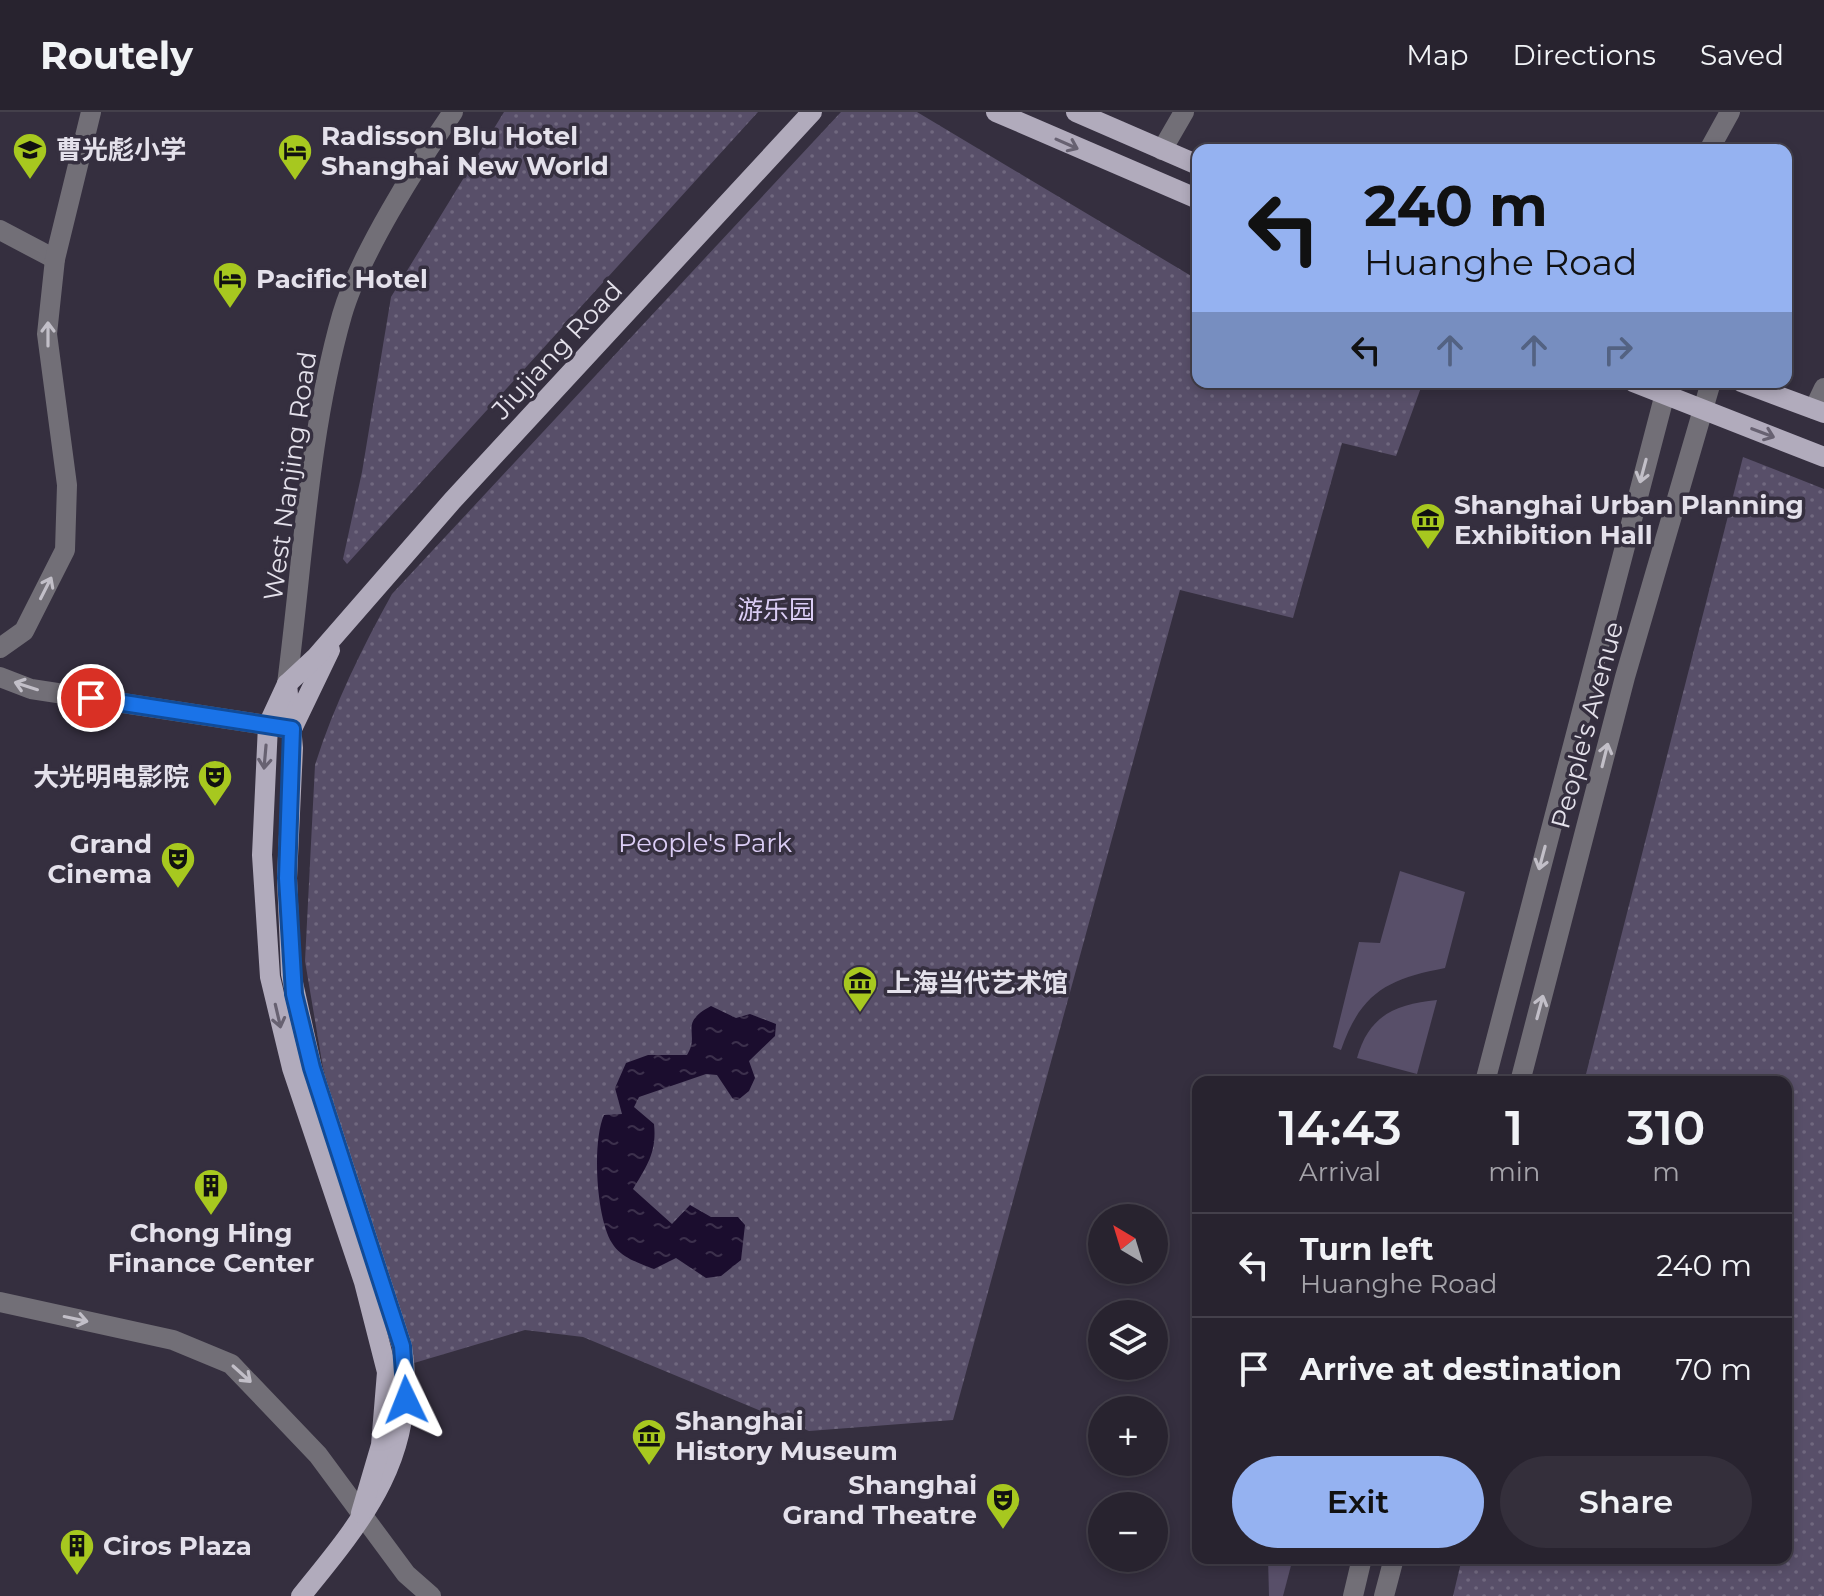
<!DOCTYPE html>
<meta charset="utf-8">
<style>
:root{--surface:#28232f;--page:#342f3b;--text:#f1f3f6;--muted:#a5a4aa;--line:#44404b;--accent:#95b2f1}
body{margin:0;font-family:Montserrat,"Noto Sans SC",sans-serif;background:var(--page);color:var(--text);height:100vh;display:flex;flex-direction:column;font-size:30px;white-space:nowrap}
*{box-sizing:border-box;margin:0}
p{font-size:26px;color:var(--muted)}
.icon{flex:none;width:44px;height:44px;fill:none;stroke:currentColor;stroke-width:2;stroke-linecap:round;stroke-linejoin:round}
.map{position:relative;flex:1;overflow:hidden}
.sheet{position:absolute;left:1192px;top:964px;width:600px;height:488px;display:flex;flex-direction:column;background:var(--surface);border-radius:16px;box-shadow:0 4px 12px #0003,0 0 0 2px var(--line)}
.sheet>*{flex:none}
.guide{position:absolute;left:1192px;top:32px;width:600px;height:244px;border-radius:16px;box-shadow:0 4px 12px #0003,0 0 0 2px var(--line);background:#95b2f1;color:#111;overflow:hidden}
.needle{width:52px;rotate:322deg}
.controls{position:absolute;left:1088px;top:1092px;display:grid;gap:16px}
.controls a{display:grid;place-items:center;width:80px;height:80px;border-radius:50%;background:var(--surface);box-shadow:0 4px 12px #0003,0 0 0 2px var(--line);font-size:40px}
.pin{position:absolute;display:grid;place-items:center;width:68px;height:68px;color:#fff;margin:-34px;border:4px solid #fff;border-radius:50%;box-shadow:0 2px 8px #0007}
.me{position:absolute;width:88px;margin:-44px;rotate:358deg;stroke-linejoin:round;filter:drop-shadow(0 0 6px #0008)}
.turn{display:flex;align-items:center;gap:28px;height:168px;padding:0 40px;font-size:36px}
.turn .icon{width:104px;height:104px;stroke-width:2.5}
.turn b{display:block;font-size:56px;line-height:68px}
.lanes{display:flex;align-items:center;height:76px;padding:0 40px;background:#0003;justify-content:center;gap:40px;direction:ltr}
.lanes .off{opacity:.35}
.eta{display:flex;justify-content:space-evenly;align-items:center;height:136px;text-align:center}
.eta b{font-size:48px;font-weight:600;line-height:56px}
.action{display:flex;gap:16px;margin-top:auto;padding:16px 40px}
.action a{flex:1;height:92px;border-radius:48px;background:var(--accent);color:#111;font-size:32px;font-weight:600;line-height:92px;text-align:center}
.action a+a{background:var(--page);color:var(--text)}
ul{padding:0;list-style:none}
li{display:flex;align-items:center;gap:24px;height:104px;padding:0 40px;border-top:2px solid var(--line)}
li div{flex:1}
li b{display:block;font-size:30px}
li em{font-style:normal}
header{display:flex;align-items:center;gap:48px;box-sizing:border-box;height:112px;padding:0 40px;background:var(--surface);border-bottom:2px solid var(--line)}
header strong{font-size:38px}
nav{display:flex;gap:44px;margin-inline-start:auto;font-size:28px}
.map>svg:first-child{display:block}
.grass{fill:#584f69}
.park{fill:url(#park-dots)}
.water{fill:url(#water-ripples)}
.lines{fill:none;stroke-linecap:round;stroke-linejoin:round}
.minor{stroke:#726f77;stroke-width:20}
.major{stroke:#b1abbc;stroke-width:20}
.oneway{stroke:#676171}
.oneway2{stroke:#c2bfc8}
.route-casing{stroke:#114b97;stroke-width:20}
.route{stroke:#1a73e8;stroke-width:14}
.labels{text-anchor:middle;dominant-baseline:central;stroke-width:7;stroke-linejoin:round;paint-order:stroke}
.poi-label{font-size:26px;font-weight:bold;fill:#e4e1eb;stroke:#352f3f;text-anchor:start}
.street-label{font-size:26px;fill:#e4e1eb;stroke:#352f3f}
.park-label{font-size:26px;fill:#dbcdf5;stroke:#352f3f}
</style>
<header>
<strong>Routely</strong>
<nav><a>Map</a><a>Directions</a><a>Saved</a></nav>
</header>
<div class="map">
<svg width="1824" height="1484" viewBox="0 0 1824 1484">
<defs>
<pattern id="park-dots" width="8" height="8" patternUnits="userSpaceOnUse" patternTransform="scale(2)"><rect width="8" height="8" fill="#584f69"/><path d="M2 2h.1M6 6h.1" fill="none" stroke="#70687f" stroke-width="1.8" stroke-linecap="round"/></pattern>
<pattern id="water-ripples" width="26" height="14" patternUnits="userSpaceOnUse" patternTransform="scale(2)"><rect width="26" height="14" fill="#1b0d2e"/><path d="M2 4q2-2 4 0t4 0M15 11q2-2 4 0t4 0" fill="none" stroke="#3c304c"/></pattern>
</defs>
<rect width="100%" height="100%" fill="#352f3f"/>
<g class="grass">
<path d="M 1400,759 L 1465,780 L 1445,856 C 1388,867 1361,880 1341,938 L 1333,935 L 1359,830 L 1380,831 Z"/>
<path d="M 1437,888 L 1417,962 L 1357,946 C 1369,903 1396,892 1437,888 Z"/>
<path d="M 1268,1446 L 1293,1446 L 1283,1484 L 1269,1484 Z"/>
</g>
<g class="park">
<path d="M 504,0 L 758,0 L 347,452 L 343,447 L 362,360 L 391,185 Z"/>
<path d="M 841,0 L 917,0 L 1198,168 L 1198,270 L 1423,270 L 1396,344 L 1342,331 L 1293,506 L 1180,478 L 953,1308 L 809,1319 L 583,1225 L 525,1218 L 414,1251 L 323,956 L 305,849 L 315,653 C 334,593 362,536 392,482 Z"/>
<path d="M 1743,345 L 1824,377 L 1824,1484 L 1453,1484 L 1462,1446 L 1786,1446 L 1786,970 L 1584,970 Z"/>
</g>
<path class="water" d="M 711,894 L 736,906 L 750,902 L 776,912 L 775,924 L 749,949 L 755,966 L 749,979 L 738,988 L 733,987 L 717,963 L 706,962 L 639,985 L 634,995 L 654,1012 C 657,1040 647,1054 633,1077 L 672,1112 L 690,1093 L 711,1105 L 738,1105 L 745,1113 L 741,1148 L 721,1164 L 706,1166 L 676,1146 L 654,1157 C 639,1151 621,1146 612,1131 C 596,1105 592,1030 604,1003 L 622,1002 L 615,976 L 626,951 L 648,943 L 687,943 C 701,921 677,912 711,894 Z"/>
<g class="lines">
<g class="minor">
<path d="M 1162,38 L 1184,0"/>
<path d="M 1709,38 L 1730,0"/>
<path d="M 0,118 L 55,147"/>
<path d="M 1814,297 L 1824,276"/>
<path d="M 0,536 L 24,519 L 65,438 L 67,373 L 47,222 L 55,147 L 91,0"/>
<path d="M 0,565 L 31,577 L 292,617"/>
<path d="M 287,572 C 303,449 308,323 342,203 C 359,144 417,52 453,0"/>
<path d="M 1485,970 L 1668,270"/>
<path d="M 1520,970 L 1625,565 L 1711,270"/>
<path d="M 0,1190 L 173,1228 L 231,1252 L 318,1343 L 406,1462 L 431,1484"/>
<path d="M 1353,1484 L 1362,1446"/>
<path d="M 1384,1484 L 1394,1446"/>
</g>
<g class="major">
<path d="M 996,0 L 1198,87"/>
<path d="M 1076,0 L 1198,53"/>
<path d="M 1633,270 L 1824,345"/>
<path d="M 1741,270 L 1824,301"/>
<path d="M 287,572 L 293,636 L 287,766 L 291,862 L 312,956 L 402,1234 C 419,1340 365,1406 301,1484"/>
<path d="M 292,617 L 330,538"/>
<path d="M 361,1401 L 381,1333 L 387,1260 L 364,1170 L 292,956 L 270,865 L 262,743 L 268,613 L 287,572 L 316,545 L 452,389 L 812,0"/>
</g>
</g>
<defs><path id="oneway-shaft" d="M-6 0H5M1.5-3L5.5 0L1.5 3" fill="none" stroke-width="1.6" stroke-linecap="round" stroke-linejoin="round" transform="scale(2)"/></defs>
<g class="oneway">
<use href="#oneway-shaft" transform="translate(1067 32) rotate(24)"/>
<use href="#oneway-shaft" transform="translate(1763 321) rotate(21)"/>
<use href="#oneway-shaft" transform="translate(265 645) rotate(95)"/>
<use href="#oneway-shaft" transform="translate(278 904) rotate(77)"/>
</g>
<g class="oneway2">
<use href="#oneway-shaft" transform="translate(48 222) rotate(-90)"/>
<use href="#oneway-shaft" transform="translate(1643 359) rotate(105)"/>
<use href="#oneway-shaft" transform="translate(46 476) rotate(-63)"/>
<use href="#oneway-shaft" transform="translate(26 574) rotate(-162)"/>
<use href="#oneway-shaft" transform="translate(1605 643) rotate(-76)"/>
<use href="#oneway-shaft" transform="translate(1542 746) rotate(105)"/>
<use href="#oneway-shaft" transform="translate(1540 895) rotate(-75)"/>
<use href="#oneway-shaft" transform="translate(76 1207) rotate(12)"/>
<use href="#oneway-shaft" transform="translate(242 1262) rotate(42)"/>
</g>
<g class="lines">
<defs>
<path id="route" d="M 91,586 L 292,617 L 287,766 L 294,882 L 312,956 L 402,1234 L 406,1288"/>
</defs>
<use href="#route" class="route-casing"/>
<use href="#route" class="route"/>
</g>
<defs>
<symbol id="school-pin" viewBox="-11 -11 22 30"><path d="M0 17L-7.5 6A9.5 9.5 0 1 1 7.5 6Z" fill="#a7c81f" stroke="#352f3f"/><path d="M0-5L7-2L0 1L-7-2ZM-4 1L0 2.5L4 1V4Q0 6-4 4Z" fill="#111"/></symbol>
<symbol id="hotel-pin" viewBox="-11 -11 22 30"><path d="M0 17L-7.5 6A9.5 9.5 0 1 1 7.5 6Z" fill="#a7c81f" stroke="#352f3f"/><path d="M-6-4.5h1.5V1H6V5H4.5V3h-9V5H-6ZM-4 0a1.8 1.8 0 1 1 3.6 0ZM.5 0V-2.5h3Q6-2.5 6 0Z" fill="#111"/></symbol>
<symbol id="museum-pin" viewBox="-11 -11 22 30"><path d="M0 17L-7.5 6A9.5 9.5 0 1 1 7.5 6Z" fill="#a7c81f" stroke="#352f3f"/><path d="M0-6L6-3V-2H-6V-3ZM-5-1h2V3h-2ZM-1-1h2V3h-2ZM3-1h2V3H3ZM-6 4H6V6H-6Z" fill="#111"/></symbol>
<symbol id="theatre-pin" viewBox="-11 -11 22 30"><path d="M0 17L-7.5 6A9.5 9.5 0 1 1 7.5 6Z" fill="#a7c81f" stroke="#352f3f"/><path d="M-5-5.5Q0-4 5-5.5V0Q5 5 0 6Q-5 5-5 0ZM-3.3-2.5H-1v1.5H-3.3ZM1-2.5H3.3v1.5H1ZM-2.8 1Q0 5.5 2.8 1Z" fill="#111"/></symbol>
<symbol id="building-pin" viewBox="-11 -11 22 30"><path d="M0 17L-7.5 6A9.5 9.5 0 1 1 7.5 6Z" fill="#a7c81f" stroke="#352f3f"/><path d="M-4-6H4V6H1V3H-1V6H-4ZM-2.5-4.3h1.7v1.8h-1.7ZM.8-4.3h1.7v1.8H.8ZM-2.5-1h1.7V.8h-1.7ZM.8-1h1.7V.8H.8Z" fill="#111"/></symbol>
</defs>
<g fill-rule="evenodd">
<use href="#school-pin" x="10" y="18" width="40" height="54"/>
<use href="#hotel-pin" x="275" y="19" width="40" height="54"/>
<use href="#hotel-pin" x="210" y="147" width="40" height="54"/>
<use href="#museum-pin" x="1408" y="388" width="40" height="54"/>
<use href="#theatre-pin" x="195" y="645" width="40" height="54"/>
<use href="#theatre-pin" x="158" y="727" width="40" height="54"/>
<use href="#museum-pin" x="840" y="851" width="40" height="54"/>
<use href="#building-pin" x="191" y="1054" width="40" height="54"/>
<use href="#museum-pin" x="629" y="1304" width="40" height="54"/>
<use href="#theatre-pin" x="983" y="1368" width="40" height="54"/>
<use href="#building-pin" x="57" y="1414" width="40" height="54"/>
</g>
<g class="labels">
<g class="poi-label">
<text x="321" y="24">Radisson Blu Hotel<tspan x="321" dy="30">Shanghai New World</tspan></text>
<text x="56" y="38">曹光彪小学</text>
<text x="256" y="167">Pacific Hotel</text>
<text x="1454" y="393">Shanghai Urban Planning<tspan x="1454" dy="30">Exhibition Hall</tspan></text>
<text x="189" y="665" text-anchor="end">大光明电影院</text>
<text x="152" y="732" text-anchor="end">Grand<tspan x="152" dy="30">Cinema</tspan></text>
<text x="886" y="871">上海当代艺术馆</text>
<text x="211" y="1121" text-anchor="middle">Chong Hing<tspan x="211" dy="30">Finance Center</tspan></text>
<text x="675" y="1309">Shanghai<tspan x="675" dy="30">History Museum</tspan></text>
<text x="977" y="1373" text-anchor="end">Shanghai<tspan x="977" dy="30">Grand Theatre</tspan></text>
<text x="103" y="1434">Ciros Plaza</text>
</g>
<g class="street-label">
<text transform="translate(557 238) rotate(-47)">Jiujiang Road</text>
<text transform="translate(290 364) rotate(-82)">West Nanjing Road</text>
<text transform="translate(1587 613) rotate(-75)">People's Avenue</text>
</g>
<g class="park-label">
<text x="776" y="498">游乐园</text>
<text x="705" y="731">People's Park</text>
</g>
</g>
</svg>
<div class="controls">
<a><svg class="needle" viewBox="-14 -14 28 28"><path d="M0-13l5 13h-10z" fill="#e53935"/><path d="M0 13l5-13h-10z" fill="#a5a4aa"/></svg></a>
<a><svg class="icon" aria-label="layers" viewBox="0 0 24 24"><path d="M12 4l9 5-9 5-9-5zM3 14l9 5 9-5"/></svg></a>
<a>+</a>
<a>−</a>
</div>
<div class="pin" style="left:91px;top:586px;background:#d93025"><svg class="icon" aria-label="arrive" viewBox="0 0 24 24"><path d="M6 21V4h12l-3 4 3 4H6"/></svg></div>
<svg class="me" style="left:406px;top:1288px" viewBox="-20 -20 40 40"><path d="M0-17L14 15 0 8-14 15z" fill="#1a73e8" stroke="#fff" stroke-width="4"/></svg>
<div class="guide">
<div class="turn"><svg class="icon" aria-label="left" viewBox="0 0 24 24"><path d="M17 20v-9H6M10 6l-5 5 5 5"/></svg><div><b>240 m</b>Huanghe Road</div></div>
<div class="lanes"><svg class="icon" aria-label="left" viewBox="0 0 24 24"><path d="M17 20v-9H6M10 6l-5 5 5 5"/></svg><svg class="icon off" aria-label="ahead" viewBox="0 0 24 24"><path d="M12 20V5M6 11l6-6 6 6"/></svg><svg class="icon off" aria-label="ahead" viewBox="0 0 24 24"><path d="M12 20V5M6 11l6-6 6 6"/></svg><svg class="icon off" aria-label="right" viewBox="0 0 24 24"><path d="M7 20v-9h11M14 6l5 5-5 5"/></svg></div>
</div>
<section class="sheet">
<div class="eta">
<div><b>14:43</b><p>Arrival</p></div>
<div><b>1</b><p>min</p></div>
<div><b>310</b><p>m</p></div>
</div>
<ul>
<li><svg class="icon" aria-label="left" viewBox="0 0 24 24"><path d="M17 20v-9H6M10 6l-5 5 5 5"/></svg><div><b>Turn left</b><p>Huanghe Road</p></div><em>240 m</em></li>
<li><svg class="icon" aria-label="arrive" viewBox="0 0 24 24"><path d="M6 21V4h12l-3 4 3 4H6"/></svg><div><b>Arrive at destination</b></div><em>70 m</em></li>
</ul>
<div class="action"><a>Exit</a><a>Share</a></div>
</section>
</div>
